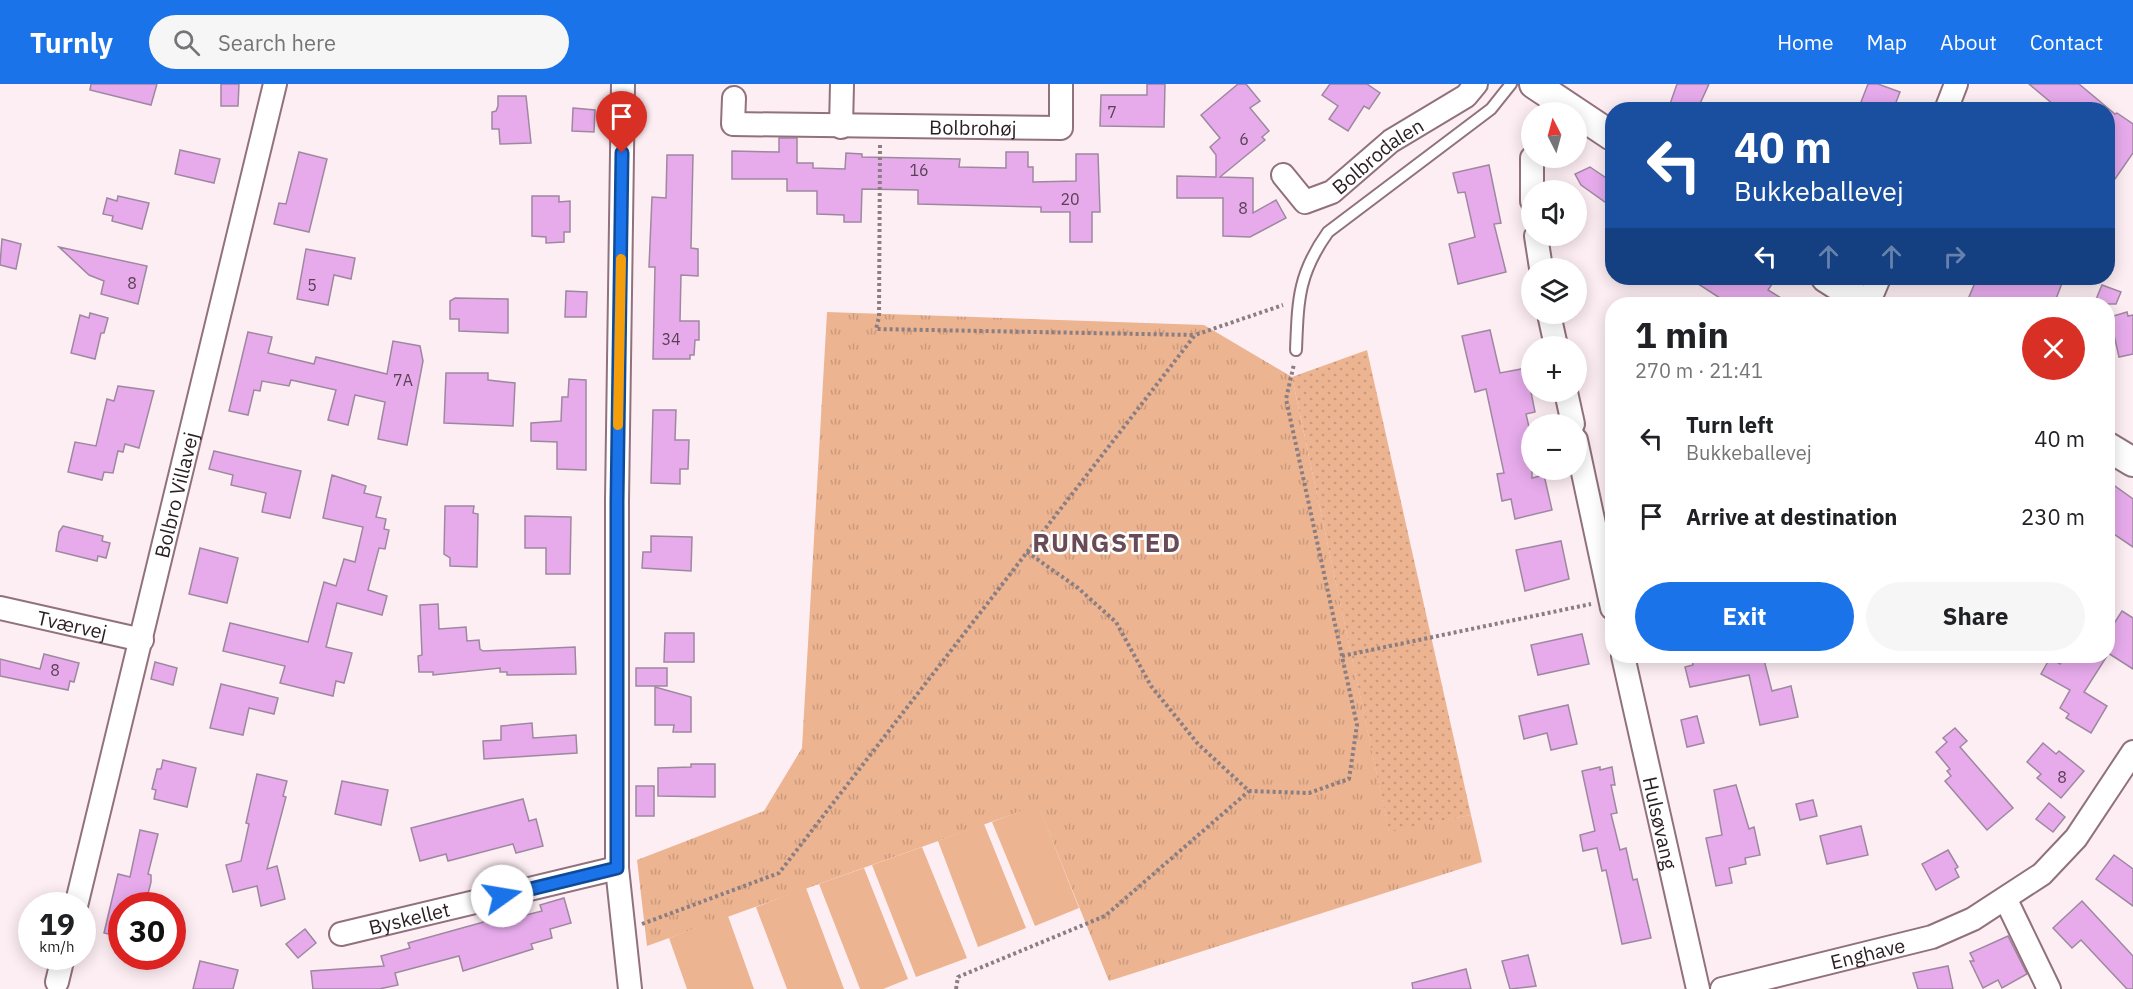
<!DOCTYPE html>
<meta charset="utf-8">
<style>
:root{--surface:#fff;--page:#f6f6f6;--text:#202124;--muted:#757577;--accent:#1a73e8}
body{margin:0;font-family:"IBM Plex Sans",sans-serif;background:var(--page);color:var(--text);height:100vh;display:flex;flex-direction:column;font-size:22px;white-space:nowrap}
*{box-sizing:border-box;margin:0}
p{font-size:20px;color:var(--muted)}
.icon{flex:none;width:33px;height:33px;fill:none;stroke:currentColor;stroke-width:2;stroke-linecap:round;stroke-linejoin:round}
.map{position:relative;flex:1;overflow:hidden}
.side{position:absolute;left:1605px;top:213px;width:510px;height:366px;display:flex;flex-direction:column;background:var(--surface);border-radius:24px;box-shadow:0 3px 15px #0003}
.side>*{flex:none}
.top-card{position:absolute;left:1605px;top:18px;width:510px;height:183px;border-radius:24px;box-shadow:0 3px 15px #0003;background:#1a4fa0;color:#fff;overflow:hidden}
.needle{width:39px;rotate:354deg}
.buttons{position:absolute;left:1521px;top:18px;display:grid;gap:12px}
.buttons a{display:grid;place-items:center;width:66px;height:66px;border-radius:50%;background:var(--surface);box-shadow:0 3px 15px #0003;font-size:30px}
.speed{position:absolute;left:18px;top:808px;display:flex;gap:12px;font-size:30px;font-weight:700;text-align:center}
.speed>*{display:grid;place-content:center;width:78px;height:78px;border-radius:50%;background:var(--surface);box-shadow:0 3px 15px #0003;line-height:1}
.speed small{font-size:15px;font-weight:400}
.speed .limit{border:9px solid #d22;background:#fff;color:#111}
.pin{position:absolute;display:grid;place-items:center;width:51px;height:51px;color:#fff;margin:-62px -26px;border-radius:50% 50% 50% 0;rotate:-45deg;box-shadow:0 0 6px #0007}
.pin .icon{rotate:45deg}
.me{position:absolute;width:66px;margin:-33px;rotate:77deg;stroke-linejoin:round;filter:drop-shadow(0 0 4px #0008)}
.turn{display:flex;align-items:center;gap:21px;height:126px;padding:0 30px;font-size:27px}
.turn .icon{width:78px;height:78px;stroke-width:2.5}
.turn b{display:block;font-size:42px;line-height:51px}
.lanes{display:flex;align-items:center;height:57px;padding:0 30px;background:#0003;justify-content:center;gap:30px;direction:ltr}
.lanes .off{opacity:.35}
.round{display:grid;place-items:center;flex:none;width:63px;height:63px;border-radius:32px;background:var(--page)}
.summary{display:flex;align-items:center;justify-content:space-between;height:102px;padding:0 30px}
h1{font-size:36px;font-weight:700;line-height:45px}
.cta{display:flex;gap:12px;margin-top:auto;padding:12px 30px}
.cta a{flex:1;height:69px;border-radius:36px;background:var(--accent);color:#fff;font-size:24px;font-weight:700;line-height:69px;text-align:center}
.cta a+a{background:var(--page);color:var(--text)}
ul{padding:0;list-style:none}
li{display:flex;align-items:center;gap:18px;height:78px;padding:0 30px}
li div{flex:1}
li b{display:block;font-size:22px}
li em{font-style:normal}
header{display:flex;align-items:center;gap:36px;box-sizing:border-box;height:84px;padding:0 30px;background:var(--accent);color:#fff}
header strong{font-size:28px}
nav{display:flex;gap:33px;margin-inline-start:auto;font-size:21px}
.search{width:420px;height:54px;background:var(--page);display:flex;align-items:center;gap:15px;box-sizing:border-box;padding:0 21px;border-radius:33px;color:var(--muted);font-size:22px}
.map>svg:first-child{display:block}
.grass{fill:url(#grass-tufts)}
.garden{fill:url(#garden-dots)}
.pitch{fill:#ecb491}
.building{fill:#e7abec;stroke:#9e88a0;stroke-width:1.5}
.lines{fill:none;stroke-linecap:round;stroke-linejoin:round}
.service-casing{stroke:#91717d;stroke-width:14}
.minor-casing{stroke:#91717d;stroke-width:26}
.tertiary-casing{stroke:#91717d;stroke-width:32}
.path{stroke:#8b7e83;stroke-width:4;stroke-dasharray:3 3;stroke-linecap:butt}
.service{stroke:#fff;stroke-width:10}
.minor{stroke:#fff;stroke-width:22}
.tertiary{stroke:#fff;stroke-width:28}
.route-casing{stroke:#114b97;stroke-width:15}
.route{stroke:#1a73e8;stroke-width:10}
.slow{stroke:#f59e0b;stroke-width:10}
.labels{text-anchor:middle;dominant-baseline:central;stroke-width:5;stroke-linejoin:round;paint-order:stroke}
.number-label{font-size:16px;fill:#594154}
.street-label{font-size:20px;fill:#2a1e22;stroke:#fff}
.district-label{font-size:26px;font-weight:bold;letter-spacing:1.5px;fill:#684b56;stroke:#fff}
</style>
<header>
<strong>Turnly</strong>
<div class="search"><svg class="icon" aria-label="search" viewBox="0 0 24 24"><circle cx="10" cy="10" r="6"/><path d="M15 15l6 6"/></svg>Search here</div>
<nav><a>Home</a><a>Map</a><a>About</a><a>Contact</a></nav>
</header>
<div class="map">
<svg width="2133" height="905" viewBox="0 0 2133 905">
<defs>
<pattern id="grass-tufts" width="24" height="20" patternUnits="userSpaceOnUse" patternTransform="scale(1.5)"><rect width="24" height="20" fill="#ecb491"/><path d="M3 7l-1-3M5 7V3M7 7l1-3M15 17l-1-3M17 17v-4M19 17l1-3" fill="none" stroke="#cb9a7d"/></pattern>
<pattern id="garden-dots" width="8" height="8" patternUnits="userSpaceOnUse" patternTransform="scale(1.5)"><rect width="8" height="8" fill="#ecb491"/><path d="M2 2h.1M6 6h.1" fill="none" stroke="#cb9a7d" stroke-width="1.8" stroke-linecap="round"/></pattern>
</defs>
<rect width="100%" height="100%" fill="#fdeef3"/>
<path class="grass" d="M 827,228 L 1204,241 L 1292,293 L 1389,747 L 1471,731 L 1482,778 L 1109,897 L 1038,721 L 647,862 L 637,776 L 764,727 L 802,664 Z"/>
<path class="garden" d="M 1367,266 L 1471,731 L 1389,748 L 1292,293 Z"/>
<g class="pitch">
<path d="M 1038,720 L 1079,824 L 1035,842 L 992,738 Z"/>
<path d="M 984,740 L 1026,844 L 978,863 L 938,757 Z"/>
<path d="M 922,763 L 967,874 L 916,893 L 872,781 Z"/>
<path d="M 864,784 L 908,895 L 883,905 L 860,905 L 819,800 Z"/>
<path d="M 806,804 L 844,905 L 787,905 L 756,823 Z"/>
<path d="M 728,832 L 754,905 L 687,905 L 669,854 Z"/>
</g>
<g class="building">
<path d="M 91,0 L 157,0 L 151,21 L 90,6 Z"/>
<path d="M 221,0 L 239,0 L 238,22 L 221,22 Z"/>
<path d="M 1147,0 L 1165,0 L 1164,43 L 1100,42 L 1101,11 L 1147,11 Z"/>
<path d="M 1238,0 L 1246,0 L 1260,17 L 1250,24 L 1269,47 L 1262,53 L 1265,56 L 1220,93 L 1253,94 L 1253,129 L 1276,116 L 1286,134 L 1250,153 L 1223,152 L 1223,114 L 1177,114 L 1177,92 L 1216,93 L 1216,71 L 1210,63 L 1220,54 L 1201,31 Z"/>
<path d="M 1330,0 L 1367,0 L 1380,9 L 1369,25 L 1364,22 L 1348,47 L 1329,35 L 1338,22 L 1322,11 Z"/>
<path d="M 1677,0 L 1709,0 L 1698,24 L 1688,19 L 1685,26 L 1670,20 Z"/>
<path d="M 1868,0 L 1878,0 L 1900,8 L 1893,26 L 1870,26 L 1872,22 L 1861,18 Z"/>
<path d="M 2029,0 L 2079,0 L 2115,30 L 2117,29 L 2133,40 L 2133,69 L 2108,105 L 2108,26 L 2060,26 Z"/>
<path d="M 498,12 L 526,12 L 531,59 L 500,60 L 499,45 L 492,45 L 492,28 L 496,27 L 498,22 Z"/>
<path d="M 573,24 L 595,26 L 594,48 L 572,47 Z"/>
<path d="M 779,54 L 797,54 L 797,79 L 813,79 L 813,84 L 845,85 L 846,69 L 862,70 L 862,73 L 960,75 L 959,83 L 1006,84 L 1006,68 L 1028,68 L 1028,83 L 1033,83 L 1033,98 L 1076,97 L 1076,70 L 1098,70 L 1100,128 L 1092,128 L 1092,158 L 1070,158 L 1070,128 L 1041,128 L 1041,123 L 918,120 L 918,106 L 862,105 L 861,138 L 844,138 L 844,131 L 817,130 L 817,107 L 787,107 L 787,95 L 732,95 L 732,67 L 779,68 Z"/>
<path d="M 180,66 L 220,75 L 214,99 L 175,90 Z"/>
<path d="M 299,68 L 327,75 L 309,148 L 274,140 L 279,119 L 286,120 Z"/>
<path d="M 667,71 L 693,71 L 691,164 L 698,165 L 698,192 L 681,191 L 680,237 L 699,237 L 699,256 L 695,256 L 694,271 L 690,271 L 690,275 L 653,275 L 655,183 L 649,183 L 652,113 L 666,114 Z"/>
<path d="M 1489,81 L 1501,139 L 1494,140 L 1506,188 L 1458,200 L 1449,160 L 1475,153 L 1465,108 L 1458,109 L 1453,89 Z"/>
<path d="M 1590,83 L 1612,98 L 1612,123 L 1581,101 L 1575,90 Z"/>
<path d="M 118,112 L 149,119 L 142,145 L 112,137 L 113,132 L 103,130 L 107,114 L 117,117 Z"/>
<path d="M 532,112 L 559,112 L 559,118 L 570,117 L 570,148 L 564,148 L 564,158 L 546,159 L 546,153 L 532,152 Z"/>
<path d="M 2,155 L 21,160 L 16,185 L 0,181 Z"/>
<path d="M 59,163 L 147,182 L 138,220 L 101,210 L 104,197 L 89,191 Z"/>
<path d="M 306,165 L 355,174 L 351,195 L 334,191 L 328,221 L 297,215 Z"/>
<path d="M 1689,194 L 1776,194 L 1768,206 L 1791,220 L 1729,220 Z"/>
<path d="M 1977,194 L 2064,194 L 2054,220 L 1966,220 Z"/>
<path d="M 2102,201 L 2121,208 L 2116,220 L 2094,220 Z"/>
<path d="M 566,207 L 587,208 L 586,233 L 565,233 Z"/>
<path d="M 455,214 L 508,215 L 508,249 L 459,247 L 459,235 L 450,235 L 450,217 Z"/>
<path d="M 2127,228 L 2128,232 L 2133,231 L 2133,270 L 2119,273 L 2110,233 Z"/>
<path d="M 90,229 L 108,234 L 104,249 L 101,249 L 95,275 L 71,269 L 80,231 L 89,234 Z"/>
<path d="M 1490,246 L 1500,289 L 1532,283 L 1531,308 L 1535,328 L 1526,330 L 1532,356 L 1532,394 L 1544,391 L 1552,426 L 1515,435 L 1511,415 L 1502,417 L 1497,390 L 1504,389 L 1486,305 L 1475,308 L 1462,252 Z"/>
<path d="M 248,248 L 272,253 L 268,269 L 314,280 L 316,273 L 387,290 L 393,257 L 420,262 L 423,277 L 407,361 L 378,355 L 385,318 L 355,311 L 348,341 L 328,336 L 336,306 L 291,296 L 289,302 L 262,297 L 260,307 L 254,306 L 248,331 L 229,327 Z"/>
<path d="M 446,289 L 488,289 L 488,296 L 515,299 L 513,342 L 444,339 Z"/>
<path d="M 569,295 L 586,296 L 586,386 L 557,385 L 557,358 L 531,357 L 531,339 L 561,337 L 562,313 L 568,313 Z"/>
<path d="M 118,302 L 154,307 L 139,364 L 125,360 L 123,368 L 118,367 L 113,389 L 104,388 L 102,396 L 68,388 L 75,358 L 96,362 L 107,315 L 114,317 Z"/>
<path d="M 653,326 L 676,326 L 675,356 L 689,356 L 688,385 L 680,385 L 680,400 L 651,399 Z"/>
<path d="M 214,367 L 301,387 L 290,434 L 262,428 L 266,409 L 231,401 L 233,391 L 209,385 Z"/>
<path d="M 332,391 L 366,402 L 364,409 L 381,413 L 376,433 L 386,435 L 384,445 L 389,446 L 385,465 L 379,464 L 368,506 L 387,512 L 382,531 L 337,519 L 326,563 L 352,569 L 344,599 L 336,597 L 333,612 L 280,599 L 285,582 L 223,567 L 230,539 L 308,558 L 324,498 L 336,502 L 344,475 L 355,478 L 363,443 L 323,434 Z"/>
<path d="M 2108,397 L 2133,415 L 2133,463 L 2108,446 Z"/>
<path d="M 445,422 L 474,422 L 473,429 L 478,430 L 477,483 L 450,482 L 450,474 L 444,470 Z"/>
<path d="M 525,432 L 571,433 L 570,490 L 546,490 L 546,464 L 525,464 Z"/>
<path d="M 63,442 L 103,452 L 102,457 L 110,459 L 106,474 L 98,472 L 97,477 L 56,467 L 59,448 Z"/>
<path d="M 651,452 L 692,453 L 691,487 L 642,484 L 643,468 L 651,468 Z"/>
<path d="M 1561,457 L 1569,495 L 1525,507 L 1516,466 Z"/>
<path d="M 200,464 L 238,474 L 227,519 L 189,510 Z"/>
<path d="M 438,520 L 439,545 L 466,543 L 467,557 L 479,556 L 480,565 L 483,567 L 575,563 L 576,590 L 507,591 L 507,588 L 500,588 L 500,584 L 433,591 L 433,588 L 419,588 L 418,572 L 422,571 L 420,521 Z"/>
<path d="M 2122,527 L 2133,534 L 2133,585 L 2108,569 L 2108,549 Z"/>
<path d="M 665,549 L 694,549 L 694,578 L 664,578 Z"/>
<path d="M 1582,550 L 1589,580 L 1538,591 L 1531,561 Z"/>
<path d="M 44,570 L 79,579 L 74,598 L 70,597 L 68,606 L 0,592 L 0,575 L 40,585 Z"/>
<path d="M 1691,572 L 1763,572 L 1772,607 L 1791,602 L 1798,633 L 1760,641 L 1749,591 L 1690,603 L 1685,583 L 1693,581 Z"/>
<path d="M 2065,572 L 2107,572 L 2084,608 L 2107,622 L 2091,649 L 2066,634 L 2069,630 L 2060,624 L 2070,606 L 2041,590 L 2050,574 L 2060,580 Z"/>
<path d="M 155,578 L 177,584 L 173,601 L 151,595 Z"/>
<rect x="636" y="584" width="31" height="18"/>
<path d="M 221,600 L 278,614 L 274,630 L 249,624 L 243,651 L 210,644 Z"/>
<path d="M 655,603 L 691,613 L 691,648 L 673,648 L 674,641 L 655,641 Z"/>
<path d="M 1568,621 L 1577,660 L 1551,666 L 1547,649 L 1524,655 L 1519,632 Z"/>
<path d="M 1697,632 L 1704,659 L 1687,663 L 1681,636 Z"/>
<path d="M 532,639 L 533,654 L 576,651 L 577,669 L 484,675 L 483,657 L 501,656 L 501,642 Z"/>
<path d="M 1955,644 L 1967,657 L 1960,663 L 2013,724 L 1987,746 L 1945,697 L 1951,692 L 1947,687 L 1950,685 L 1936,668 L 1947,658 L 1943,654 Z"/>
<path d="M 2043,659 L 2056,670 L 2059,667 L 2084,687 L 2061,714 L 2037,694 L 2041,690 L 2027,678 Z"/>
<path d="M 163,676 L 196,684 L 187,723 L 154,715 L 156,706 L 152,705 L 157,685 L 161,685 Z"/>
<path d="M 691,680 L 715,680 L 715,713 L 658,712 L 658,684 L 691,683 Z"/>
<path d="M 1600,683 L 1600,686 L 1612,683 L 1615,701 L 1611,701 L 1617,729 L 1611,730 L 1620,766 L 1626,764 L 1633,796 L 1637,795 L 1651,854 L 1622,860 L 1606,786 L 1602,787 L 1597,764 L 1583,767 L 1580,751 L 1595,747 L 1582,687 Z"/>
<path d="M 257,690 L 287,697 L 283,712 L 286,713 L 267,785 L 277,782 L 285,815 L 261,822 L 257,802 L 233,808 L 226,781 L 241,777 L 249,740 L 246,739 Z"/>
<path d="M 342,697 L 388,706 L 381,741 L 335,730 Z"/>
<path d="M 1736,701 L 1749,745 L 1754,743 L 1760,771 L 1745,774 L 1746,780 L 1729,784 L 1732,799 L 1716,802 L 1706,754 L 1722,751 L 1714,706 Z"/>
<rect x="636" y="702" width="18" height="30"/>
<path d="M 523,715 L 529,737 L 536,735 L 543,762 L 516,769 L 513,760 L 448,777 L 446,770 L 420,777 L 411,744 Z"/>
<path d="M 1813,716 L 1817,732 L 1800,736 L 1796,720 Z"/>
<path d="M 2049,719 L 2065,733 L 2053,748 L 2036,735 Z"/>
<path d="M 1861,742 L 1868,771 L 1827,780 L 1820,752 Z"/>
<path d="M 140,746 L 158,750 L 148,790 L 151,791 L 151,798 L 145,822 L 122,822 L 122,853 L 104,849 L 118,790 L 130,793 Z"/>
<path d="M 1948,766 L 1958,783 L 1955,785 L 1959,793 L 1936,806 L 1922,780 Z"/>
<path d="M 2114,771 L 2133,785 L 2133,822 L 2096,795 Z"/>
<path d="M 564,814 L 571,839 L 550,845 L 552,854 L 531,860 L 533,865 L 463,887 L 459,872 L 395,889 L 398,901 L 379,905 L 313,905 L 311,887 L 384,882 L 381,872 L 410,864 L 408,859 L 509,831 L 510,835 L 542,827 L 540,821 Z"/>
<path d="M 2082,817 L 2133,872 L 2133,905 L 2127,905 L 2081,856 L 2072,864 L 2053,844 Z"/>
<path d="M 305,845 L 316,859 L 298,874 L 286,860 Z"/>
<path d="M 2008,852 L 2027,890 L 2002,904 L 1998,896 L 1983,904 L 1970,877 L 1974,877 L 1970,869 Z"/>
<path d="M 1528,871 L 1536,902 L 1510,905 L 1502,877 Z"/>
<path d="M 200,877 L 238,886 L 233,905 L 193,905 Z"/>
<path d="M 1948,882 L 1953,905 L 1918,905 L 1913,889 Z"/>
<path d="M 1466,885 L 1471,905 L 1413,905 L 1412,899 Z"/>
</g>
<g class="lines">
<defs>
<path id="service" d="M 1296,266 C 1298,216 1298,190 1328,148 L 1491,25 L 1511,0"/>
<g id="minor">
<path d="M 623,0 L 617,417 L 617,784 L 630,905"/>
<path id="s1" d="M 734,14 L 733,40 L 1061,44 L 1061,1"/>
<path d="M 1946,26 L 1956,0"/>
<path d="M 841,43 L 842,0"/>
<path id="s2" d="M 1283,91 L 1305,118 L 1332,108 L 1391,57 L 1466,12 L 1476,0"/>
<path d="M 1532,117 L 1532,74"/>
<path d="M 1536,152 L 1541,184"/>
<path d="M 1868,220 L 1879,194"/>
<path d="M 1549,230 L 1556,262"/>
<path d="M 1566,308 L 1573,340"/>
<path d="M 1576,356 L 1612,524"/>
<path id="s3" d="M 0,524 L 142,556"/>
<path id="s4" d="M 1623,572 L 1698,905"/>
<path d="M 2006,816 L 2049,905"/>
<path id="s5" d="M 76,822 L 275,0"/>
<path id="s6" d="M 341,850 L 617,784"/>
<path d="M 57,898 L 63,873"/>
<path id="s7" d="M 1722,905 L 1932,853 L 1973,835 L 2042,790 L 2076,754 L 2133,668"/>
</g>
<g id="tertiary">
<path d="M 1534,0 L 1612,52"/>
<path d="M 1826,194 L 1867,220"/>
<path d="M 2108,363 L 2133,378"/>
</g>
</defs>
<use href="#service" class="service-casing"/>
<use href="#minor" class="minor-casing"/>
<use href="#tertiary" class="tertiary-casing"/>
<g class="path">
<path d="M 880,61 L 879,233 L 876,245 L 1194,251"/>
<path d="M 1027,468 L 1078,504 L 1116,538 L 1151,602 L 1198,660 L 1249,707 L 1309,709 L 1349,695 L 1357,641 L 1286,315 L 1294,280"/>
<path d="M 1342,572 L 1591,520"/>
<path d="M 642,840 L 779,789 L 1195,251 L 1283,221"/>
<path d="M 956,905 L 958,893 L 1105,832 L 1249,707"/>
</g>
<use href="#service" class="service"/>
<use href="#minor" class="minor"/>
<use href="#tertiary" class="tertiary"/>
</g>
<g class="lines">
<defs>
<path id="route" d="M 502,812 L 617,784 L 617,417 L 622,69"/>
</defs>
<use href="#route" class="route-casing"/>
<use href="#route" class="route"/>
<path class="slow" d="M 618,341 L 621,175"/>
</g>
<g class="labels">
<g class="number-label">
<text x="1112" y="28">7</text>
<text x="1244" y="55">6</text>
<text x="919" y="86">16</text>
<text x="1070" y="115">20</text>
<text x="1243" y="124">8</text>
<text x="132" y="199">8</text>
<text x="312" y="201">5</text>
<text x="671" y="255">34</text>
<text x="403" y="296">7A</text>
<text x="55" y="586">8</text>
<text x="2062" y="693">8</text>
</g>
<g class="street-label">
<text stroke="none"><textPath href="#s1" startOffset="266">Bolbrohøj</textPath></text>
<text stroke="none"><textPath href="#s2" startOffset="122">Bolbrodalen</textPath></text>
<text stroke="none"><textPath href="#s5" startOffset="423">Bolbro Villavej</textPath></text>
<text stroke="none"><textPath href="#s3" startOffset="74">Tværvej</textPath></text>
<text stroke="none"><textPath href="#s4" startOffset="171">Hulsøvang</textPath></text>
<text stroke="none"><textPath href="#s6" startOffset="70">Byskellet</textPath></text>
<text stroke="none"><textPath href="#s7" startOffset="150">Enghave</textPath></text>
</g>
<g class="district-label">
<text x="1107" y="458">RUNGSTED</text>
</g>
</g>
</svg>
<div class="buttons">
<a><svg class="needle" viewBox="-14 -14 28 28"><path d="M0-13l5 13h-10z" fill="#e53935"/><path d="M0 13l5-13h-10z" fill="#757577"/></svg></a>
<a><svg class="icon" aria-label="sound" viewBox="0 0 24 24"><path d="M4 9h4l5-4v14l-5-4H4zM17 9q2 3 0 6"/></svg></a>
<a><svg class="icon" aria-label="layers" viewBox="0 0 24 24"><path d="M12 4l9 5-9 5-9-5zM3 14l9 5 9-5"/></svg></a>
<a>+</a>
<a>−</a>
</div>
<div class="speed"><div>19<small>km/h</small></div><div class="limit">30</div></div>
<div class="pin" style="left:622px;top:69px;background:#d93025"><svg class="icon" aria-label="arrive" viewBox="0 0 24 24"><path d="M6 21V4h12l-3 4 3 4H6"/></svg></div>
<svg class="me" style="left:502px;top:812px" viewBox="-20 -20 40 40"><circle r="19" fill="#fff"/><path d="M0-13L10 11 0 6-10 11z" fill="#1a73e8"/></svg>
<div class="top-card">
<div class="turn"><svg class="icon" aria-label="left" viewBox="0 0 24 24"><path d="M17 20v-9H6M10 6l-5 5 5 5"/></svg><div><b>40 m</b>Bukkeballevej</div></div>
<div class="lanes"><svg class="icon" aria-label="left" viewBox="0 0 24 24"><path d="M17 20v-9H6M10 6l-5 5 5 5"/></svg><svg class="icon off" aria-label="ahead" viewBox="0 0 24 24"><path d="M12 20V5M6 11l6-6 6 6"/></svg><svg class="icon off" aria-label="ahead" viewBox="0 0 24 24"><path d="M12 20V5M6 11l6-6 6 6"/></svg><svg class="icon off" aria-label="right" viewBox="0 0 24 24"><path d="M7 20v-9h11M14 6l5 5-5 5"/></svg></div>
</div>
<section class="side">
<div class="summary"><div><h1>1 min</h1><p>270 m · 21:41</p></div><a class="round" style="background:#d93025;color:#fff"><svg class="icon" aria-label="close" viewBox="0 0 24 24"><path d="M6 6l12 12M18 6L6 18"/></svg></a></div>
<ul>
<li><svg class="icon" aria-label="left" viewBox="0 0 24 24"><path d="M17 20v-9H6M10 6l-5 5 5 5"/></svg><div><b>Turn left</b><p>Bukkeballevej</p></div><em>40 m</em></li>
<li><svg class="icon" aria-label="arrive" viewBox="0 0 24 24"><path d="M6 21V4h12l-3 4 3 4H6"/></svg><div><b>Arrive at destination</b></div><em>230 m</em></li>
</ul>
<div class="cta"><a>Exit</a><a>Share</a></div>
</section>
</div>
